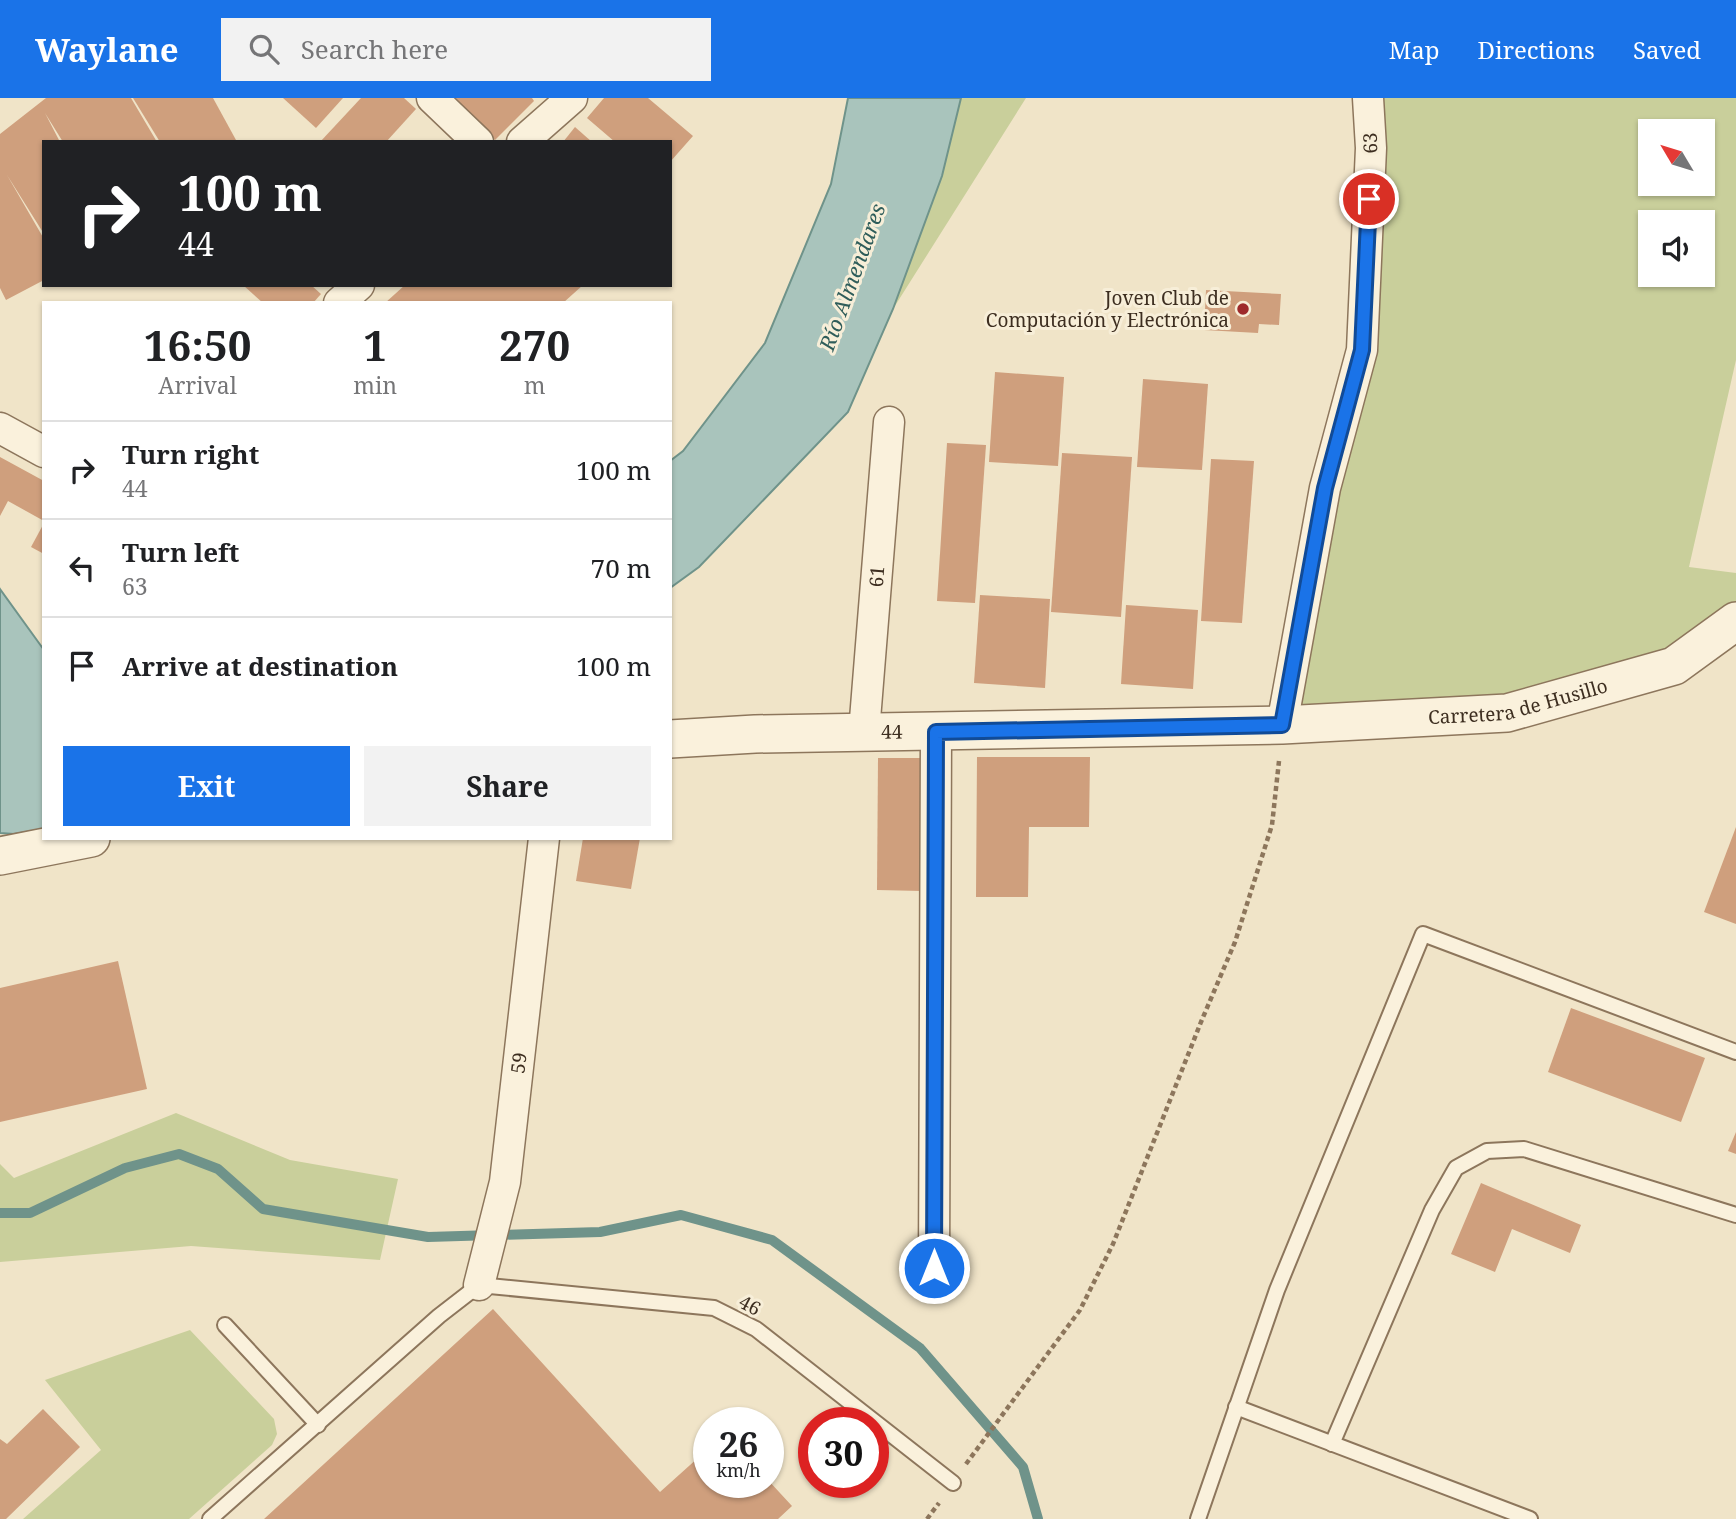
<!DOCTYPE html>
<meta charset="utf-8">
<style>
:root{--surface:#fff;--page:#f2f2f2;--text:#202124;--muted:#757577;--line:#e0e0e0;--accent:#1a73e8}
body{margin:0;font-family:"Noto Serif",serif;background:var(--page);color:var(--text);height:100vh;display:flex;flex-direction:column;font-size:26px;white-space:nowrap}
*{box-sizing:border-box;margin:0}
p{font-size:23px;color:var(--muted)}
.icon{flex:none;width:38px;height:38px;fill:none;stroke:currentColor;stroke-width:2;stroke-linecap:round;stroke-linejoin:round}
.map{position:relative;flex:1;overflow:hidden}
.sheet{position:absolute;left:42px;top:203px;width:630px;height:539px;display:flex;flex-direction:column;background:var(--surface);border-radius:0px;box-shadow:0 2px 5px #0004}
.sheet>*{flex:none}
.banner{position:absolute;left:42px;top:42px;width:630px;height:147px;border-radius:0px;box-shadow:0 2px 5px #0004;background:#202124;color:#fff;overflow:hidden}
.needle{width:46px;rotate:308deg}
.fabs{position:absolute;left:1638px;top:21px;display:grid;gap:14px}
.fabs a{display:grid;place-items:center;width:77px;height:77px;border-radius:0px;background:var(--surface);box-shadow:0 2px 5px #0004;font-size:35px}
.speed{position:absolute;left:693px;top:1309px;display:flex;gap:14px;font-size:35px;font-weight:700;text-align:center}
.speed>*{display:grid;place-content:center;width:91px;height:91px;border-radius:50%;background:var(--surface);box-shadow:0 2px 5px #0004;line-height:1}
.speed small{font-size:18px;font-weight:400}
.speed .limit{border:10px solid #d22;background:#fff;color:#111}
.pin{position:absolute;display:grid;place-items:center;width:60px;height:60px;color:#fff;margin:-30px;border:4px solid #fff;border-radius:50%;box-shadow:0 2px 7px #0007}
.me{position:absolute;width:77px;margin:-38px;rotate:0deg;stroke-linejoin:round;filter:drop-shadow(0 0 5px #0008)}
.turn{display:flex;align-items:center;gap:24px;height:147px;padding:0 21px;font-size:32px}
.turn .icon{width:91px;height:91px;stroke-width:2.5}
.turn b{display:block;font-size:49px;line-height:60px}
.eta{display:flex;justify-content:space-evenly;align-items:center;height:119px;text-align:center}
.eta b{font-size:42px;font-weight:700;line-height:49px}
.action{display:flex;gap:14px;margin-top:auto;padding:14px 21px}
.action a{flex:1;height:80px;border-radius:0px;background:var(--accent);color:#fff;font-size:28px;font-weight:700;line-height:80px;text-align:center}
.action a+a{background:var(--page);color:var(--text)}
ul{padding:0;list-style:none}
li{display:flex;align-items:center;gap:21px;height:98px;padding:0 21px;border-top:2px solid var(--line)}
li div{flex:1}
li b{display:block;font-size:26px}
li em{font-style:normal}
header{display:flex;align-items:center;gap:42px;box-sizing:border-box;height:98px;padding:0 35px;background:var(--accent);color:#fff}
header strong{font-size:33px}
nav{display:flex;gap:38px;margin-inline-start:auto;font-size:24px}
.search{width:490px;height:63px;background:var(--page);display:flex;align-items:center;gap:18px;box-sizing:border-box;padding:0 24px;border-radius:0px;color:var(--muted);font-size:26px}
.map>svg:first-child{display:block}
.green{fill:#c9cf9b;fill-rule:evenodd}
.water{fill:#a9c4bc;stroke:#6f938a;stroke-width:2}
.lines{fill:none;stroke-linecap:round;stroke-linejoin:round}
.stream{stroke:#6f938a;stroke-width:10}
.building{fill:#cf9f7d}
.service-casing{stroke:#8d765c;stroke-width:18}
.minor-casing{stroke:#8d765c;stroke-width:33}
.tertiary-casing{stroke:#8d765c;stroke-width:40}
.path{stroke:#8d765c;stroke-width:4.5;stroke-dasharray:5 3.5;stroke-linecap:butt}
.service{stroke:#faf1dc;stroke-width:14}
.minor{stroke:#faf1dc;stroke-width:30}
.tertiary{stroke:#faf1dc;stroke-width:37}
.route-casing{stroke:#114b97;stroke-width:18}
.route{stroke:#1a73e8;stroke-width:12}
.poi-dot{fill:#9e2a2b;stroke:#f7eed8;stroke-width:2.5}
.labels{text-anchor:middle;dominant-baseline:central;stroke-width:6;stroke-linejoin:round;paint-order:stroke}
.street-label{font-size:19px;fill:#3d2e20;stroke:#f7eed8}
.poi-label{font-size:19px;fill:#3d2e20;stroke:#f7eed8;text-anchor:end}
.water-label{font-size:21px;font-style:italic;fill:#2f5d5a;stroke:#f7eed8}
</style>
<header>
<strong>Waylane</strong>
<div class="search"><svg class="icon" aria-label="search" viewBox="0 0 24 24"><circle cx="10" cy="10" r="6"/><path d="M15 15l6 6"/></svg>Search here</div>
<nav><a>Map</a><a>Directions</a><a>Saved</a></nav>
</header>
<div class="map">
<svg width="1736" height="1421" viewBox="0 0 1736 1421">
<rect width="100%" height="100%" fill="#f0e4c8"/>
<g class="green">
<path d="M 961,0 L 1026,0 L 893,211 L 942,78 Z"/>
<path d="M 1354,0 L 1736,0 L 1736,262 L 1689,469 L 1736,475 L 1736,523 L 1674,568 L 1507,615 L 1282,627 L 1362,252 ZM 1650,33 L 1703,33 L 1703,86 L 1650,86 ZM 1650,124 L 1703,124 L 1703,177 L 1650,177 Z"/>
<path d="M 176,1015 L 290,1062 L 398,1081 L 380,1162 L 191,1148 L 0,1164 L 0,1066 L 14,1080 Z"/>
<path d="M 190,1232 L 274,1321 L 277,1336 L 272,1347 L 189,1421 L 23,1421 L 101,1352 L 45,1282 Z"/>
</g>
<g class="water">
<path d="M 848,0 L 961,0 L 942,78 L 893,211 L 848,314 L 699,469 L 670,490 L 670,363 L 683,353 L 765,245 L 831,86 Z"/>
<path d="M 0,491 L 44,552 L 44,731 L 14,736 L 0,735 Z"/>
</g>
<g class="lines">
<path class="stream" d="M 0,1115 L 30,1115 L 125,1070 L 179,1056 L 218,1071 L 263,1111 L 428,1139 L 600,1134 L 681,1117 L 772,1142 L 920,1250 L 1023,1369 L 1038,1421"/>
</g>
<g class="building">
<path d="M 46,0 L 131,0 L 157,44 L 63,44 L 45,15 L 60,44 L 44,44 L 44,136 L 7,77 L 44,141 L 44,182 L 6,202 L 0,190 L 0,36 Z"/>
<path d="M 133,0 L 213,0 L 236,42 L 233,44 L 160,44 Z"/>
<path d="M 283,0 L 343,0 L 316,30 Z"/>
<path d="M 361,0 L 404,0 L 416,11 L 386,44 L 320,44 Z"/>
<path d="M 452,0 L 532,0 L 534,3 L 495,42 Z"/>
<path d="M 604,0 L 648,0 L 693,38 L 670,64 L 670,44 L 615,44 L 587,20 Z"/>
<path d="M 575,29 L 592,44 L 563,44 Z"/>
<path d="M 243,187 L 311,187 L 321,196 L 313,205 L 263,205 Z"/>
<path d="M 405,187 L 583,187 L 563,205 L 385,205 Z"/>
<path d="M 1206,192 L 1281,196 L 1279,227 L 1259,226 L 1258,235 L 1204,232 Z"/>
<path d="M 995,274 L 1064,279 L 1058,368 L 989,364 Z"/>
<path d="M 1143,281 L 1208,286 L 1202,372 L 1137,369 Z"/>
<path d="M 947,345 L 986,347 L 975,505 L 937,503 Z"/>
<path d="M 1062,355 L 1132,359 L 1121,519 L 1051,514 Z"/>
<path d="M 0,359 L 44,383 L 44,423 L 8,403 L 0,418 Z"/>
<path d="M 1211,361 L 1254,363 L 1242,525 L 1201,523 Z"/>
<path d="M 44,425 L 44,456 L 31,449 Z"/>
<path d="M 980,497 L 1050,501 L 1045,590 L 974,585 Z"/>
<path d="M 1126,507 L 1198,512 L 1193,591 L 1121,586 Z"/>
<path d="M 977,659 L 1090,659 L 1089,729 L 1029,729 L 1028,799 L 976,799 Z"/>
<path d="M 878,660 L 923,660 L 922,793 L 877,792 Z"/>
<path d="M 1736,729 L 1736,826 L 1704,814 Z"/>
<path d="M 583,740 L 640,740 L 631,791 L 576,783 Z"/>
<path d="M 118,863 L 147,991 L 0,1024 L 0,890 Z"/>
<path d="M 1571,910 L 1705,960 L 1681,1024 L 1548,974 Z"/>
<path d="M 1736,1034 L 1736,1056 L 1728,1053 Z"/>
<path d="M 1481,1085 L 1581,1127 L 1570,1155 L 1512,1131 L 1495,1174 L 1451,1156 Z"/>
<path d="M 493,1211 L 660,1394 L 709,1350 L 709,1384 L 768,1384 L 768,1382 L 792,1408 L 778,1421 L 264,1421 Z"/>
<path d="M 43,1311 L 80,1349 L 6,1421 L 0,1421 L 0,1341 L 7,1346 Z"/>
</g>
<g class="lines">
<defs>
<g id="service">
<path d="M 225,1227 L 318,1327"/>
<path d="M 1236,1309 L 1530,1421"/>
<path d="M 1332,1346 L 1432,1112 L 1456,1070 L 1487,1053 L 1524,1051 L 1736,1117"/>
<path d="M 210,1421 L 439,1218 L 479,1187 L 714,1210 L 756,1231 L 953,1385"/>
<path d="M 1198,1421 L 1277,1192 L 1423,836 L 1736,954"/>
</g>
<g id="minor">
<path d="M 432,0 L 478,44"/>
<path d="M 522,44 L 572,0"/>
<path d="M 339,205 L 359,187"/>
<path d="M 0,330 L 44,354"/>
<path d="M 1282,627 L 1325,390 L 1362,252 L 1371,50 L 1368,0"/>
<path id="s1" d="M 864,634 L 889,324"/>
<path d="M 934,1170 L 936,634"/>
<path id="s2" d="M 479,1187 L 505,1084 L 544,740"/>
</g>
<g id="tertiary">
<path id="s3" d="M 670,641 L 755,636 L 1282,627 L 1507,615 L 1674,568 L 1736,523"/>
<path d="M 0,758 L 91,740"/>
</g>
</defs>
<use href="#service" class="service-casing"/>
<use href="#minor" class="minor-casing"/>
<use href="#tertiary" class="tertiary-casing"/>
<g class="path">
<path d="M 966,1366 L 1080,1212 L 1113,1146 L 1201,924 L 1235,844 L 1272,727 L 1279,663"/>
<path d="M 927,1421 L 939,1405"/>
</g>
<use href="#service" class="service"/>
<use href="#minor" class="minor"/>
<use href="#tertiary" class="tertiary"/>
</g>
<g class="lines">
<defs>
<path id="route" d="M 934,1170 L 936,634 L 1282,627 L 1325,390 L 1362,252 L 1369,101"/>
</defs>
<use href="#route" class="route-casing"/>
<use href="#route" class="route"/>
</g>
<circle class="poi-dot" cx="1243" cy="211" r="7"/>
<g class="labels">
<g class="street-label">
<text transform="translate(1370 45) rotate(-91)">63</text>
<text stroke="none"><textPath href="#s1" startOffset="156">61</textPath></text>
<text stroke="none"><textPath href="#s3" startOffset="850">Carretera de Husillo</textPath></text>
<text stroke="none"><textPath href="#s3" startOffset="222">44</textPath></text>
<text stroke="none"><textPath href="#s2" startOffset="226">59</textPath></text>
<text transform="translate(750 1207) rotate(28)">46</text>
</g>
<g class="poi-label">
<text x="1229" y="200">Joven Club de<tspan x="1229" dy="22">Computación y Electrónica</tspan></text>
</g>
<g class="water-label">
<text transform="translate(852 179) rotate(-70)">Río Almendares</text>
</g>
</g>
</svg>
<div class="fabs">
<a><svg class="needle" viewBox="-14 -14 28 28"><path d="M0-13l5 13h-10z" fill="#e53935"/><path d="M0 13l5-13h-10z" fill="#757577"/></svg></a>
<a><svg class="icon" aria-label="sound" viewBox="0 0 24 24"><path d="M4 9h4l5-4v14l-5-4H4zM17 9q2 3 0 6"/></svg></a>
</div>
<div class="speed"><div>26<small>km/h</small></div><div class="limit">30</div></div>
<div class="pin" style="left:1369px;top:101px;background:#d93025"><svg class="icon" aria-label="arrive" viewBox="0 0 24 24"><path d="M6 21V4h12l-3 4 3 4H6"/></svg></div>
<svg class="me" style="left:934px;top:1170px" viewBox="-20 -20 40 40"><circle r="17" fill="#1a73e8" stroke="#fff" stroke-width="3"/><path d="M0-11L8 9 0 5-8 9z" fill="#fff"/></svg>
<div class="banner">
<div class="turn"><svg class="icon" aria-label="right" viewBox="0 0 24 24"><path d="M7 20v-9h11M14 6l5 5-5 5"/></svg><div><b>100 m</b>44</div></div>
</div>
<section class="sheet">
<div class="eta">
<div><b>16:50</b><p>Arrival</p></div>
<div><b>1</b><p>min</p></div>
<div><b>270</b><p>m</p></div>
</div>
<ul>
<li><svg class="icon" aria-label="right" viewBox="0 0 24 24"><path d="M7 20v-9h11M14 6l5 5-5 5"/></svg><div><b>Turn right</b><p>44</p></div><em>100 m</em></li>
<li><svg class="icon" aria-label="left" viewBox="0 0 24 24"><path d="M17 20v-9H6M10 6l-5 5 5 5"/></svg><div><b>Turn left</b><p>63</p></div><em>70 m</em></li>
<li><svg class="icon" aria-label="arrive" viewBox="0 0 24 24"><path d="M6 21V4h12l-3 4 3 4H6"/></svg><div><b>Arrive at destination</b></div><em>100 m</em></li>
</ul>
<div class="action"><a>Exit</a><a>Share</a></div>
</section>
</div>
